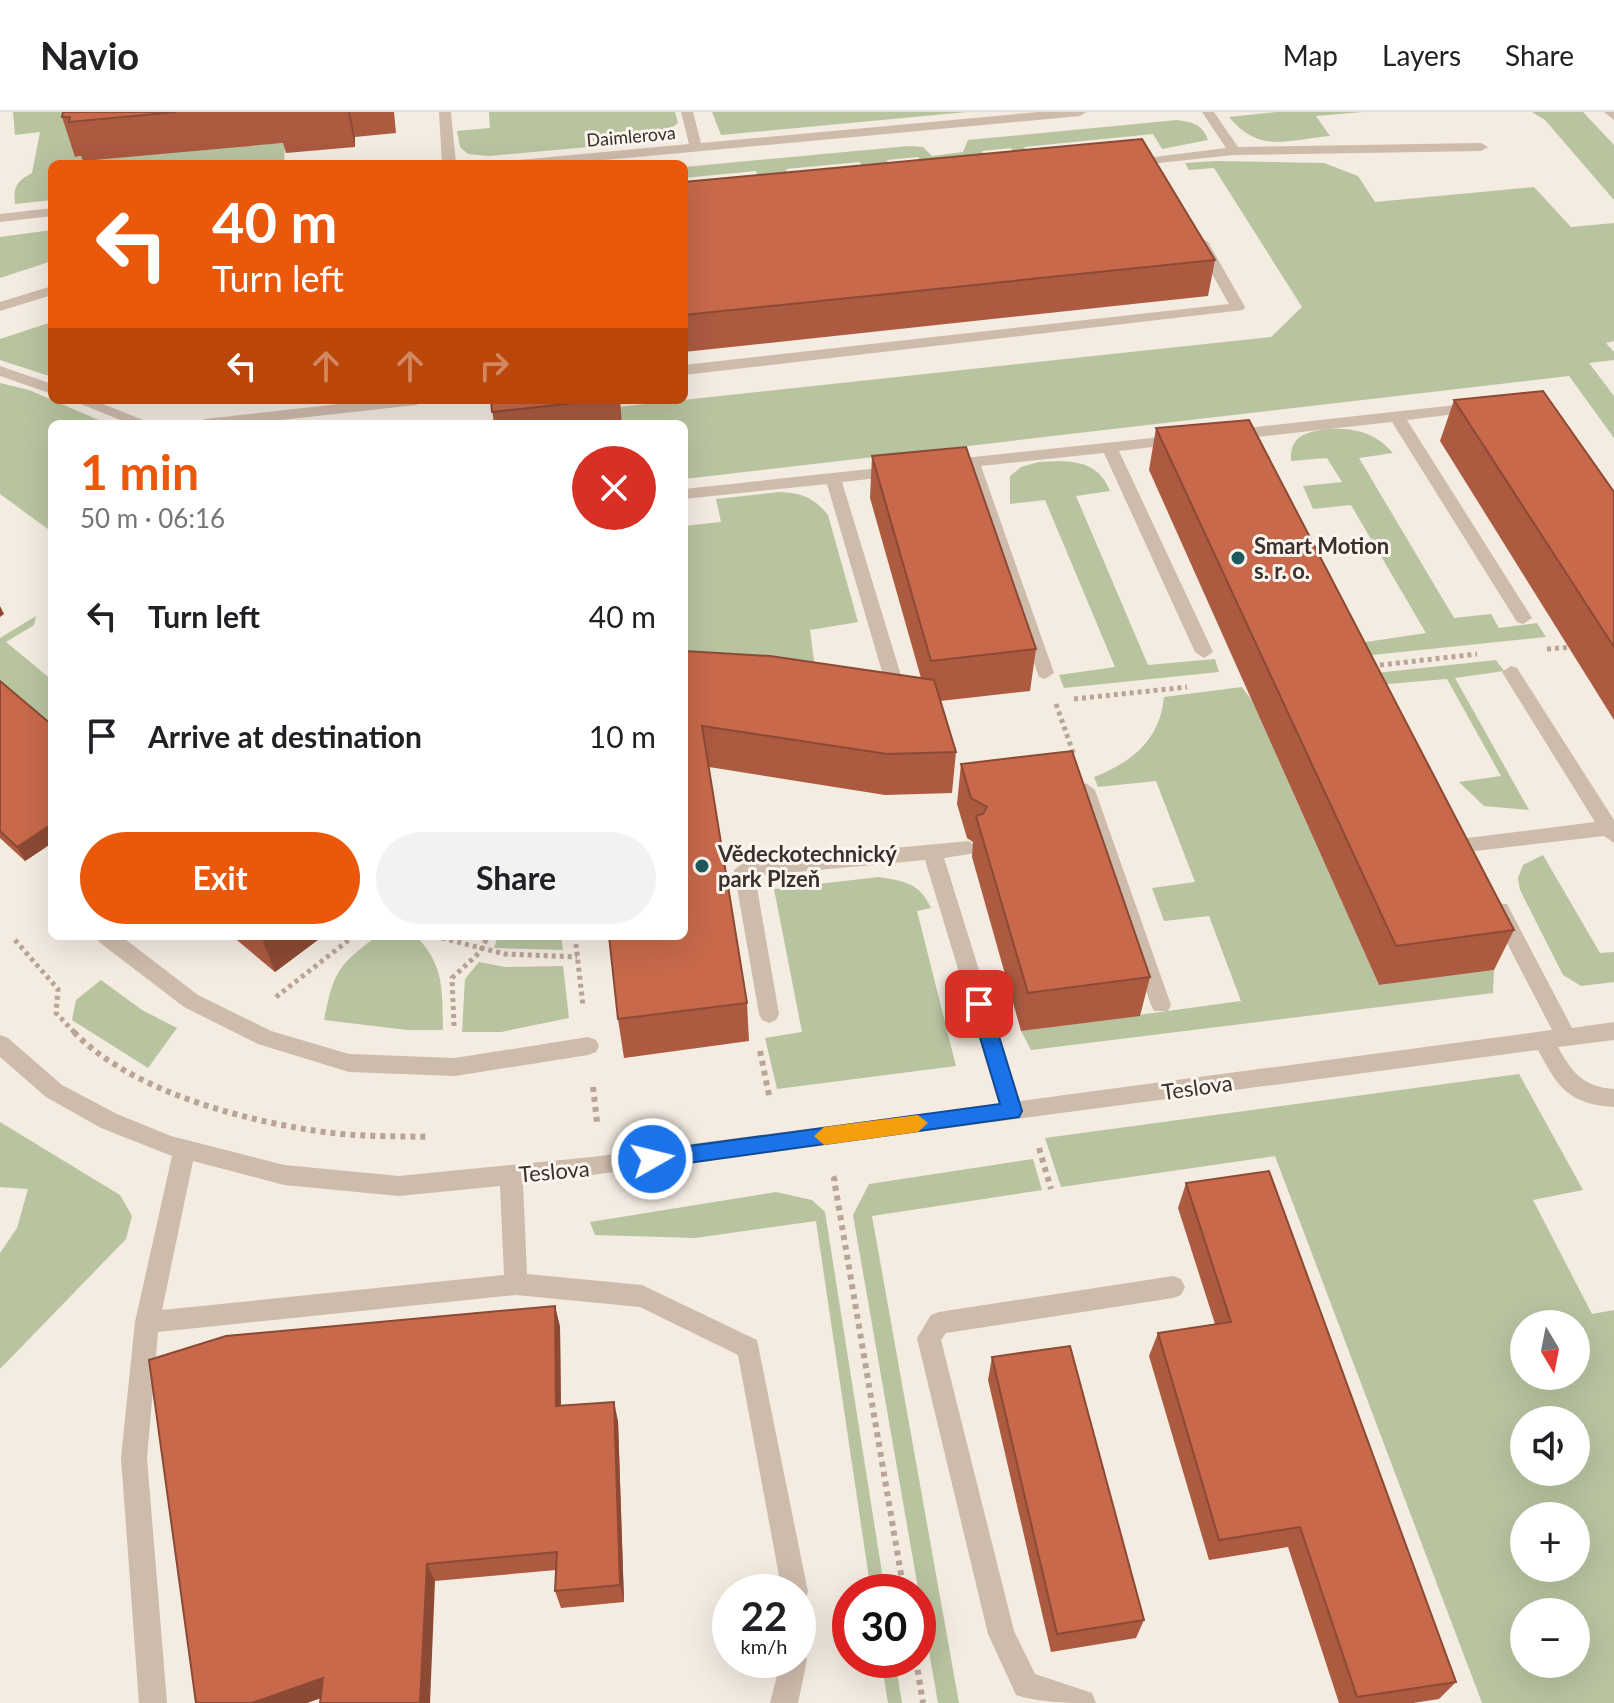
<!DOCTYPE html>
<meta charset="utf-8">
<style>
:root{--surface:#fff;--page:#f2f2f2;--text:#202124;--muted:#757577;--line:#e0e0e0;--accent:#ea580c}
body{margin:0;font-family:Lato,sans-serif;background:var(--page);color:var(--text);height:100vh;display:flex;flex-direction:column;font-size:30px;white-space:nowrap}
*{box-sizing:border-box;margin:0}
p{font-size:26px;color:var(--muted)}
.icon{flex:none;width:44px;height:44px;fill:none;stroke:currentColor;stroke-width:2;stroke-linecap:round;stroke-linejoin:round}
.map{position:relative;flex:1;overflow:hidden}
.panel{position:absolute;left:48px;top:308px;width:640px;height:520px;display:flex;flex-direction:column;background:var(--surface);border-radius:12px;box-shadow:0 8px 32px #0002}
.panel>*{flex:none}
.banner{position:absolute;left:48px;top:48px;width:640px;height:244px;border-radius:12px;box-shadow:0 8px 32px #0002;background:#ea580c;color:#fff;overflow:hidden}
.needle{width:52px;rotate:170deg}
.fabs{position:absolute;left:1510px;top:1198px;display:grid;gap:16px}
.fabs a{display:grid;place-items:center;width:80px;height:80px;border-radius:50%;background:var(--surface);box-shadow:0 8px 32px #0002;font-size:40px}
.speed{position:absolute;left:712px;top:1462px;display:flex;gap:16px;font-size:40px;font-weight:700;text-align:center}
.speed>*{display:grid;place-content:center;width:104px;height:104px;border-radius:50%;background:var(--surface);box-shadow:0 8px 32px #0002;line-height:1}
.speed small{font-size:20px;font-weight:400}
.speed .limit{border:12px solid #d22;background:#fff;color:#111}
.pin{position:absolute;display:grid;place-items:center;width:68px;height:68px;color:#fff;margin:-34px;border-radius:16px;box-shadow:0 4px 12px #0006}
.me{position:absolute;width:88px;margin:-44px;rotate:82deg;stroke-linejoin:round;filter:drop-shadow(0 0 6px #0008)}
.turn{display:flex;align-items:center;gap:28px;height:168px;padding:0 32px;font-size:36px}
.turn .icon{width:104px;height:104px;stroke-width:2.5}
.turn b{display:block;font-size:56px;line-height:68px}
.lanes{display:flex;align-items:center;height:76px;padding:0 32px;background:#0003;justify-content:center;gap:40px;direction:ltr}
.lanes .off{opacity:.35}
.round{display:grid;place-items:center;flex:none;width:84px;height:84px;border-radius:42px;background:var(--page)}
.headline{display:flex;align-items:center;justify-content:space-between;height:136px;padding:0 32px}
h1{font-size:48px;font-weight:700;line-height:60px;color:var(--accent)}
.action{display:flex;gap:16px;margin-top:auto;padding:16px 32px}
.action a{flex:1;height:92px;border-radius:48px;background:var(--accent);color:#fff;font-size:32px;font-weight:700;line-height:92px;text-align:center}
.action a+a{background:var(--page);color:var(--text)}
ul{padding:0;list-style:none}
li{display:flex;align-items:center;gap:24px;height:120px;padding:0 32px}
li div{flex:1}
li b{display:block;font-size:30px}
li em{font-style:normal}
header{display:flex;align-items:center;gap:48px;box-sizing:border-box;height:112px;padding:0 40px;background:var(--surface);border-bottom:2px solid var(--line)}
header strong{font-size:38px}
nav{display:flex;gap:44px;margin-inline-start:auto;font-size:28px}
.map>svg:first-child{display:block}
.green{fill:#b8c4a0;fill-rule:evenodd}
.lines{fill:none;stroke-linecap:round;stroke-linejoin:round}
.path-far1{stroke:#b9a596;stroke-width:5;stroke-dasharray:4 4;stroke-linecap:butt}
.path{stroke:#b9a596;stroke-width:6;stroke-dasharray:5 5;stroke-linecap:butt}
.minor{fill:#cdbbac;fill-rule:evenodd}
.wall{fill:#ac5a40}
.shaded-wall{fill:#8c4a34}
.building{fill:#c8694b;stroke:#8c4a34;stroke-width:2}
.route{fill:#1a73e8;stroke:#114b97;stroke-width:2}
.slow{fill:#f59e0b}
.poi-dot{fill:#1f5a5e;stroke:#fbf5ee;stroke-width:3}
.labels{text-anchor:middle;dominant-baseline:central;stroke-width:6;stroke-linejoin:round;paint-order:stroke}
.far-street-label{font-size:18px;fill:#3b302b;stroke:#fbf5ee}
.poi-label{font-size:22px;font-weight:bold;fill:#3b302b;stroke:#fbf5ee;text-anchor:start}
.street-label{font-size:22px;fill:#3b302b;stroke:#fbf5ee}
</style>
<header>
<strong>Navio</strong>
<nav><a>Map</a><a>Layers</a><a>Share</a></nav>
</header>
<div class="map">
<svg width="1614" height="1591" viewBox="0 0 1614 1591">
<rect width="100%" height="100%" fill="#f4ebe1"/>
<g class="green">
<path d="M 13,0 L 89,0 L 76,45 L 285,31 L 284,52 L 52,52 L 52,88 L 15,92 C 13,74 17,69 32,61 L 40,20 L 15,23 Z"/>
<path d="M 489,0 L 675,0 L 678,11 L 655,29 L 489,44 L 468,42 L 460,35 L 457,19 L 490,16 Z"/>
<path d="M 712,0 L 967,0 L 721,23 Z"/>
<path d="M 1276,0 L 1363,0 L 1316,4 L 1330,24 C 1285,28 1260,42 1229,5 Z"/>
<path d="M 1532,0 L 1583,0 L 1614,33 L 1614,88 L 1545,8 Z"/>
<path d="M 1177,8 C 1191,10 1203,12 1208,28 L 1162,37 L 1153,22 L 1024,35 L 1031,49 L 1019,50 L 1011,36 L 982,39 L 988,53 L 925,60 L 918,45 L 887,48 L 892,63 L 866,65 L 860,50 L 786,57 L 790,72 L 762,76 L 756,59 L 684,66 L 684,55 L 909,34 L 923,35 L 932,44 L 963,40 L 968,28 Z"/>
<path d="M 1216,49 L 1324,51 L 1358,64 L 1375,90 L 1534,75 L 1571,115 L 1614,111 L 1614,229 L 1606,231 L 1614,240 L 1614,248 L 1589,251 L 1614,284 L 1614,326 L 1569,264 L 684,367 L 684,312 L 621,312 L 618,295 L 1271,225 L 1302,195 L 1214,56 L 1189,58 L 1185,51 Z"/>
<path d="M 52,118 L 52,149 L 0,166 L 0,125 Z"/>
<path d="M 52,210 L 52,265 L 0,248 L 0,227 Z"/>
<path d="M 0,271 L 29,278 L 108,312 L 52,312 L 52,420 L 0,382 Z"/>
<path d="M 1326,317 C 1354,316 1373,319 1393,341 L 1359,346 L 1454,506 L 1491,502 L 1499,516 L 1537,511 L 1546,525 L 1353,545 L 1346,533 L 1426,521 L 1351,393 L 1313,397 L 1303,374 L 1342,370 L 1327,346 L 1291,349 C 1290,324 1304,321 1326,317 Z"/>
<path d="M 1039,350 C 1069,348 1098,347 1110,379 L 1076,384 L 1148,553 L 1215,547 L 1219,560 L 1064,576 L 1059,563 L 1115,555 L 1045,388 L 1010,392 L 1010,364 L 1021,355 Z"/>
<path d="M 779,380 C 802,381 813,385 828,403 L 858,510 L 810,518 L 816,564 L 684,559 L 684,414 L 721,410 L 716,387 Z"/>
<path d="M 36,504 L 34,513 L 6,530 L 52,568 L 52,616 L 0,572 L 0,526 Z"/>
<path d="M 1496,548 L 1504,559 L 1455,566 L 1529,698 L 1484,694 L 1459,670 L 1501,664 L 1447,567 L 1364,574 L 1357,563 Z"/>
<path d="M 1242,575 L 1252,589 L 1379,873 L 1494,858 L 1493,881 L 1031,938 L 1021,919 L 1241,889 L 1209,804 L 1164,809 L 1152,776 L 1195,770 L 1156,669 L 1098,675 L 1094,665 C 1132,650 1160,628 1164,585 Z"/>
<path d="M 1543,743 L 1600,841 L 1614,840 L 1614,870 L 1581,874 L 1563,863 L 1520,778 L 1518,766 L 1523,753 Z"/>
<path d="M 879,765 C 904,769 920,771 931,796 L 917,799 L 956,954 L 777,977 L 765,926 L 802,920 L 774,777 Z"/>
<path d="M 377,824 L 416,824 C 445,854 442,879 443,918 L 407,918 L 324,908 C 334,860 337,854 377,824 Z"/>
<path d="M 498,824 L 561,824 L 563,838 L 494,836 Z"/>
<path d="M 479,850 L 505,855 L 563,854 L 569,906 L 501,920 L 462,920 L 465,867 Z"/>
<path d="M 101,868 L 142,898 L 177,916 L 148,956 L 72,908 L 76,888 Z"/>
<path d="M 1519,962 L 1583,1078 L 1533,1088 L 1592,1202 L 1614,1198 L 1614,1591 L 1482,1591 L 1275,1044 L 1061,1075 L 1045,1026 ZM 1524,1212 L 1576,1212 L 1576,1264 L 1524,1264 ZM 1524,1308 L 1576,1308 L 1576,1360 L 1524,1360 ZM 1524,1404 L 1576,1404 L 1576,1456 L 1524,1456 ZM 1524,1500 L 1576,1500 L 1576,1552 L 1524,1552 Z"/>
<path d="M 0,1010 L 120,1083 L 132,1104 L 126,1127 L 0,1257 L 0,1141 L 17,1116 L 28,1077 L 0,1075 Z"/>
<path d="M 1033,1047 L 1042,1078 L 872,1104 L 959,1591 L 938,1591 L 853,1103 L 869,1072 Z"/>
<path d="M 776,1080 L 812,1088 L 825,1100 L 885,1480 L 871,1480 L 816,1109 L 695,1126 L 595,1123 L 590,1110 Z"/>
<path d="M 881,1548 L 895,1548 L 902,1591 L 888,1591 Z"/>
</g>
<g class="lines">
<g class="path-far1">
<path d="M 1547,537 L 1573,535"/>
<path d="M 1372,554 L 1477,542"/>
<path d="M 1074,587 L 1187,575"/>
<path d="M 1056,592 L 1074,643"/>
<path d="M 434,824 L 505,842 L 577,845"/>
<path d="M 575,824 L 583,894"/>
<path d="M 15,828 L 58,877 L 56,901 L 76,922"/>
<path d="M 276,885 L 354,824"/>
<path d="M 454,914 L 452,866 L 480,840 L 488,824"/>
</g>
<g class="path">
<path d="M 74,920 C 132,981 252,1011 332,1021 C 365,1025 398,1024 430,1025"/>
<path d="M 760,939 L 770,988"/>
<path d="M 593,975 L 597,1010"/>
<path d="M 1039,1036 L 1051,1077"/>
<path d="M 837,1066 L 834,1067 L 904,1480"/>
<path d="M 916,1548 L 923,1591"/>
</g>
<g class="minor">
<path d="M 439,0 L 451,0 L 456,52 L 442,52 Z"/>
<path d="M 681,0 L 693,0 L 701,31 L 1039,0 L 1086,0 L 1080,4 L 562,52 L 512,52 L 519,48 L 689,32 Z"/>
<path d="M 1202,0 L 1214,0 L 1238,35 L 1481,31 L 1488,35 L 1481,39 L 1234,43 L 1149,52 L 1147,49 L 1154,45 L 1226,36 Z"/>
<path d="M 1604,0 L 1614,0 L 1614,8 Z"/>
<path d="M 52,96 L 52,104 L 0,110 L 0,102 Z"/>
<path d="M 1201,126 L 1208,130 L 1245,195 L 1243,198 L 684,263 L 684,253 L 1229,192 L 1194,130 Z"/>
<path d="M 52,174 L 52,183 L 0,199 L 0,190 Z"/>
<path d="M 0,254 L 52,272 L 52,282 L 0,264 Z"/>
<path d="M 71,288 L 93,288 L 153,312 L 130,312 Z"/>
<path d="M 375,288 L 424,288 L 416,293 L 246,312 L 197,312 L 205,307 Z"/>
<path d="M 1474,291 L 1479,293 L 1479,299 L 1407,308 L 1532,506 L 1523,512 L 1517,510 L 1392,310 L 1228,328 L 1220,323 L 1228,318 Z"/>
<path d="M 1180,323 L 1188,328 L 1186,331 L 1119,339 L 1213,540 L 1204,546 L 1195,540 L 1104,341 L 981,354 L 1054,561 L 1045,567 L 1039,565 L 966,356 L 946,358 L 938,353 L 946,348 Z"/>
<path d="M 898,354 L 904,355 L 904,363 L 842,370 L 903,570 L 894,576 L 885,570 L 827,372 L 684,387 L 684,377 Z"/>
<path d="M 1511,554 L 1517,556 L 1614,708 L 1614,731 L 1604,724 L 1467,740 L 1460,738 L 1457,733 L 1460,728 L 1467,726 L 1595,710 L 1502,560 Z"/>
<path d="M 1086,671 L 1095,678 L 1171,893 L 1168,899 L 1154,899 L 1151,893 L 1077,678 Z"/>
<path d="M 969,729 L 979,736 L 976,741 L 944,746 L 1020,989 L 1552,918 L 1490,798 L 1493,792 L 1507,792 L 1572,916 L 1614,910 L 1614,928 L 1558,935 C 1572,961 1584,975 1614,977 L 1614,995 C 1569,992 1558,976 1538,938 L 523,1072 L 527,1162 L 642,1173 L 757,1228 L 808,1480 L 804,1489 L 798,1492 L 798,1480 L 782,1480 L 738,1243 L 640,1195 L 516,1183 L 158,1220 L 147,1346 L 167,1591 L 139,1591 L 121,1346 L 135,1210 L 172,1044 L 101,1016 L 46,985 L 0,945 L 0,923 L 8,926 L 62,973 L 117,1002 L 171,1024 L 284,1053 L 399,1064 L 592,1045 L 999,992 L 925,748 L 755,764 L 779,902 L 776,908 L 769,911 L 762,908 L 759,902 L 734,758 L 744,750 ZM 193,1049 L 284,1073 L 399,1084 L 500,1074 L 504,1163 L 162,1198 Z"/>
<path d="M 96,824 L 121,824 L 198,883 L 271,919 L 349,942 L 455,946 L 588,925 L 596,928 L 599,934 L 596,940 L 588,943 L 455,964 L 349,960 L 258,932 L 184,895 L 99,830 Z"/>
<path d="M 1173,1164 L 1181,1167 L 1185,1175 L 1181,1183 L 1173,1186 L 946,1221 L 941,1228 L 1014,1519 L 1035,1562 L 1092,1581 L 1096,1591 C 1068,1591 1042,1591 1016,1583 L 988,1522 L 917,1226 L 931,1203 L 939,1200 Z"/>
<path d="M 798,1536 L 804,1538 L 807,1548 L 798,1591 L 770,1591 L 781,1548 L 798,1548 Z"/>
</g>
</g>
<g class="wall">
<path d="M 63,0 L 394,0 L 396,21 L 355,25 L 355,35 L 286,41 L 283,31 L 83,49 L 81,44 L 75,45 L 62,5 Z"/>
<path d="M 684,70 L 1215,148 L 1208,184 L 684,240 Z"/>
<path d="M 193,288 L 231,288 L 195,292 Z"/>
<path d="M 491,288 L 620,288 L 622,312 L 494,312 Z"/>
<path d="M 1454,288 L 1614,380 L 1614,608 L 1440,329 Z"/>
<path d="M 1156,316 L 1514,818 L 1494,858 L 1379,873 L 1149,358 Z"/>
<path d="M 872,344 L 1036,537 L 1030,579 L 940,589 L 956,640 L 952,681 L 885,683 L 709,655 L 747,891 L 749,929 L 624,946 L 618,907 L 684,539 L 921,566 L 870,386 Z"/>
<path d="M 0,569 L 52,613 L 52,731 L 25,749 L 0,726 Z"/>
<path d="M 961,652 L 1150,865 L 1140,904 L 1021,919 L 972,745 L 973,730 L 967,726 L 957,692 Z"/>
<path d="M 232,824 L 323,824 L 275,860 Z"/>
<path d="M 1186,1071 L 1456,1570 L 1439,1587 L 1413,1591 L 1339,1591 L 1288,1435 L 1209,1448 L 1149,1244 L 1158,1221 L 1215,1212 L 1178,1096 Z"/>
<path d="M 555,1194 L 560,1215 L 561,1294 L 618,1309 L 624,1490 L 561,1496 L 555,1479 L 556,1458 L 435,1469 L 321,1586 L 307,1591 L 196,1591 Z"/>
<path d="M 992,1245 L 1144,1508 L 1136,1526 L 1051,1540 L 988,1268 Z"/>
</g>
<g class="shaded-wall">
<path d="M 348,0 L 350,0 L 355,25 L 355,35 Z"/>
<path d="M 0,494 L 4,502 L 0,505 Z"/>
<path d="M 52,712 L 52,731 L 25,749 L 17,735 Z"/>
<path d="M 261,824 L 323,824 L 275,860 Z"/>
<path d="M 555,1194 L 560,1215 L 561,1314 L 556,1294 Z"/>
<path d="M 614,1290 L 618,1309 L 624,1490 L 620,1473 Z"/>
<path d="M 427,1452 L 435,1469 L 430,1591 L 420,1591 Z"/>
<path d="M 323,1566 L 334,1581 L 307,1591 L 252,1591 Z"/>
</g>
<g class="building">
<path d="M 63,0 L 177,0 L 69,10 L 70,5 L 62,5 Z"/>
<path d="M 1142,27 L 1215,148 L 684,203 L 684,70 Z"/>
<path d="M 1543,279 L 1614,380 L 1614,535 L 1454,288 Z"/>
<path d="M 491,288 L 604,288 L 492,300 Z"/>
<path d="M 1249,308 L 1514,818 L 1396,834 L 1156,316 Z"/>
<path d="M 966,335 L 1036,537 L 931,549 L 872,344 Z"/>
<path d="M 684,539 L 770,544 L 934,568 L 956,640 L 887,642 L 702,614 L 747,891 L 618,907 L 609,824 L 684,824 Z"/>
<path d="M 0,569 L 52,613 L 52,712 L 17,735 L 0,719 Z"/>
<path d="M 1072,639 L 1150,865 L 1028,881 L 976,704 L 983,702 L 987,695 L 971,686 L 961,652 Z"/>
<path d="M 1269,1059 L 1456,1570 L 1357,1585 L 1300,1415 L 1219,1428 L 1158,1221 L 1231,1210 L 1186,1071 Z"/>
<path d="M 555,1194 L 556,1294 L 614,1290 L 620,1473 L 555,1479 L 557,1440 L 427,1452 L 420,1591 L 320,1591 L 323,1566 L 252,1591 L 196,1591 L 149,1248 L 226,1224 Z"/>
<path d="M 1070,1234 L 1144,1508 L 1057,1522 L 992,1245 Z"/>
</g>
<path class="route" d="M 979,884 L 989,892 L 1022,999 L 1019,1005 L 652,1056 L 645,1054 L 642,1047 L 645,1041 L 652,1039 L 1000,992 L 970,892 Z"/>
<path class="slow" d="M 918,1003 L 928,1011 L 918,1020 L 824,1033 L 814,1024 L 824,1015 Z"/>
<g class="poi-dot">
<circle cx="1238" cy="446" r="8"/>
<circle cx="702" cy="754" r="8"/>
</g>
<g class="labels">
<g class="far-street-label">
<text transform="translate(631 24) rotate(-5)">Daimlerova</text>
</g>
<g class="poi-label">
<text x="1254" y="433">Smart Motion<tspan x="1254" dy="25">s. r. o.</tspan></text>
<text x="718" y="741">Vědeckotechnický<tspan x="718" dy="25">park Plzeň</tspan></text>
</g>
<g class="street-label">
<text transform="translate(1197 975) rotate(-8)">Teslova</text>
<text transform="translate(554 1059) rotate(-5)">Teslova</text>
</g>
</g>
</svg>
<div class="fabs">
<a><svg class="needle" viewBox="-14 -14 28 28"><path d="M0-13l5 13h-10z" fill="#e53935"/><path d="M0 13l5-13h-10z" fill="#757577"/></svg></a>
<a><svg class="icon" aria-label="sound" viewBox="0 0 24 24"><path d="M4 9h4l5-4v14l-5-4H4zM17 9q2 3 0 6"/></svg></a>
<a>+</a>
<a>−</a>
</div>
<div class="speed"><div>22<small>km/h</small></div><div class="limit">30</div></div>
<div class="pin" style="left:979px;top:892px;background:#d93025"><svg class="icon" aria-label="arrive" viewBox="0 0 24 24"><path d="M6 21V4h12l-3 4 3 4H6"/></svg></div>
<svg class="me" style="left:652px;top:1047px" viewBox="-20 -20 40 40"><circle r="17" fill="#1a73e8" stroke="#fff" stroke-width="3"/><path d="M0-11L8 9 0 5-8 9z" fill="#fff"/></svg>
<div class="banner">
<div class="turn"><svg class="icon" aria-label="left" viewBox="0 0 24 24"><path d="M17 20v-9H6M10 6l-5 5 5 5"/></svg><div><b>40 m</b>Turn left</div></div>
<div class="lanes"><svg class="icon" aria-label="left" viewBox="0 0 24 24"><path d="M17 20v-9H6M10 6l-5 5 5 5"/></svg><svg class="icon off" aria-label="ahead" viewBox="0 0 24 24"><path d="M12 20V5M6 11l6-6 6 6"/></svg><svg class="icon off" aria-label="ahead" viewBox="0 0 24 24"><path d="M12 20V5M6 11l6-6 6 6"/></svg><svg class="icon off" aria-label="right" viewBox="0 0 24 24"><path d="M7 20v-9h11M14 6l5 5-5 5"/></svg></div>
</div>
<section class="panel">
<div class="headline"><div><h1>1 min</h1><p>50 m · 06:16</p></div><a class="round" style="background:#d93025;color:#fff"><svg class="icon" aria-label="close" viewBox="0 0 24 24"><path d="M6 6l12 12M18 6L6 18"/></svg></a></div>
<ul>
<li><svg class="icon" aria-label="left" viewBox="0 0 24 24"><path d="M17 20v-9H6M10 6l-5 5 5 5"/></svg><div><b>Turn left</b></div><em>40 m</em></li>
<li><svg class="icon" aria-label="arrive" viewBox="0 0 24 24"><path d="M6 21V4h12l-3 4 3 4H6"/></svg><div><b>Arrive at destination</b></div><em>10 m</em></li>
</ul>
<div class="action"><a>Exit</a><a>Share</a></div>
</section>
</div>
